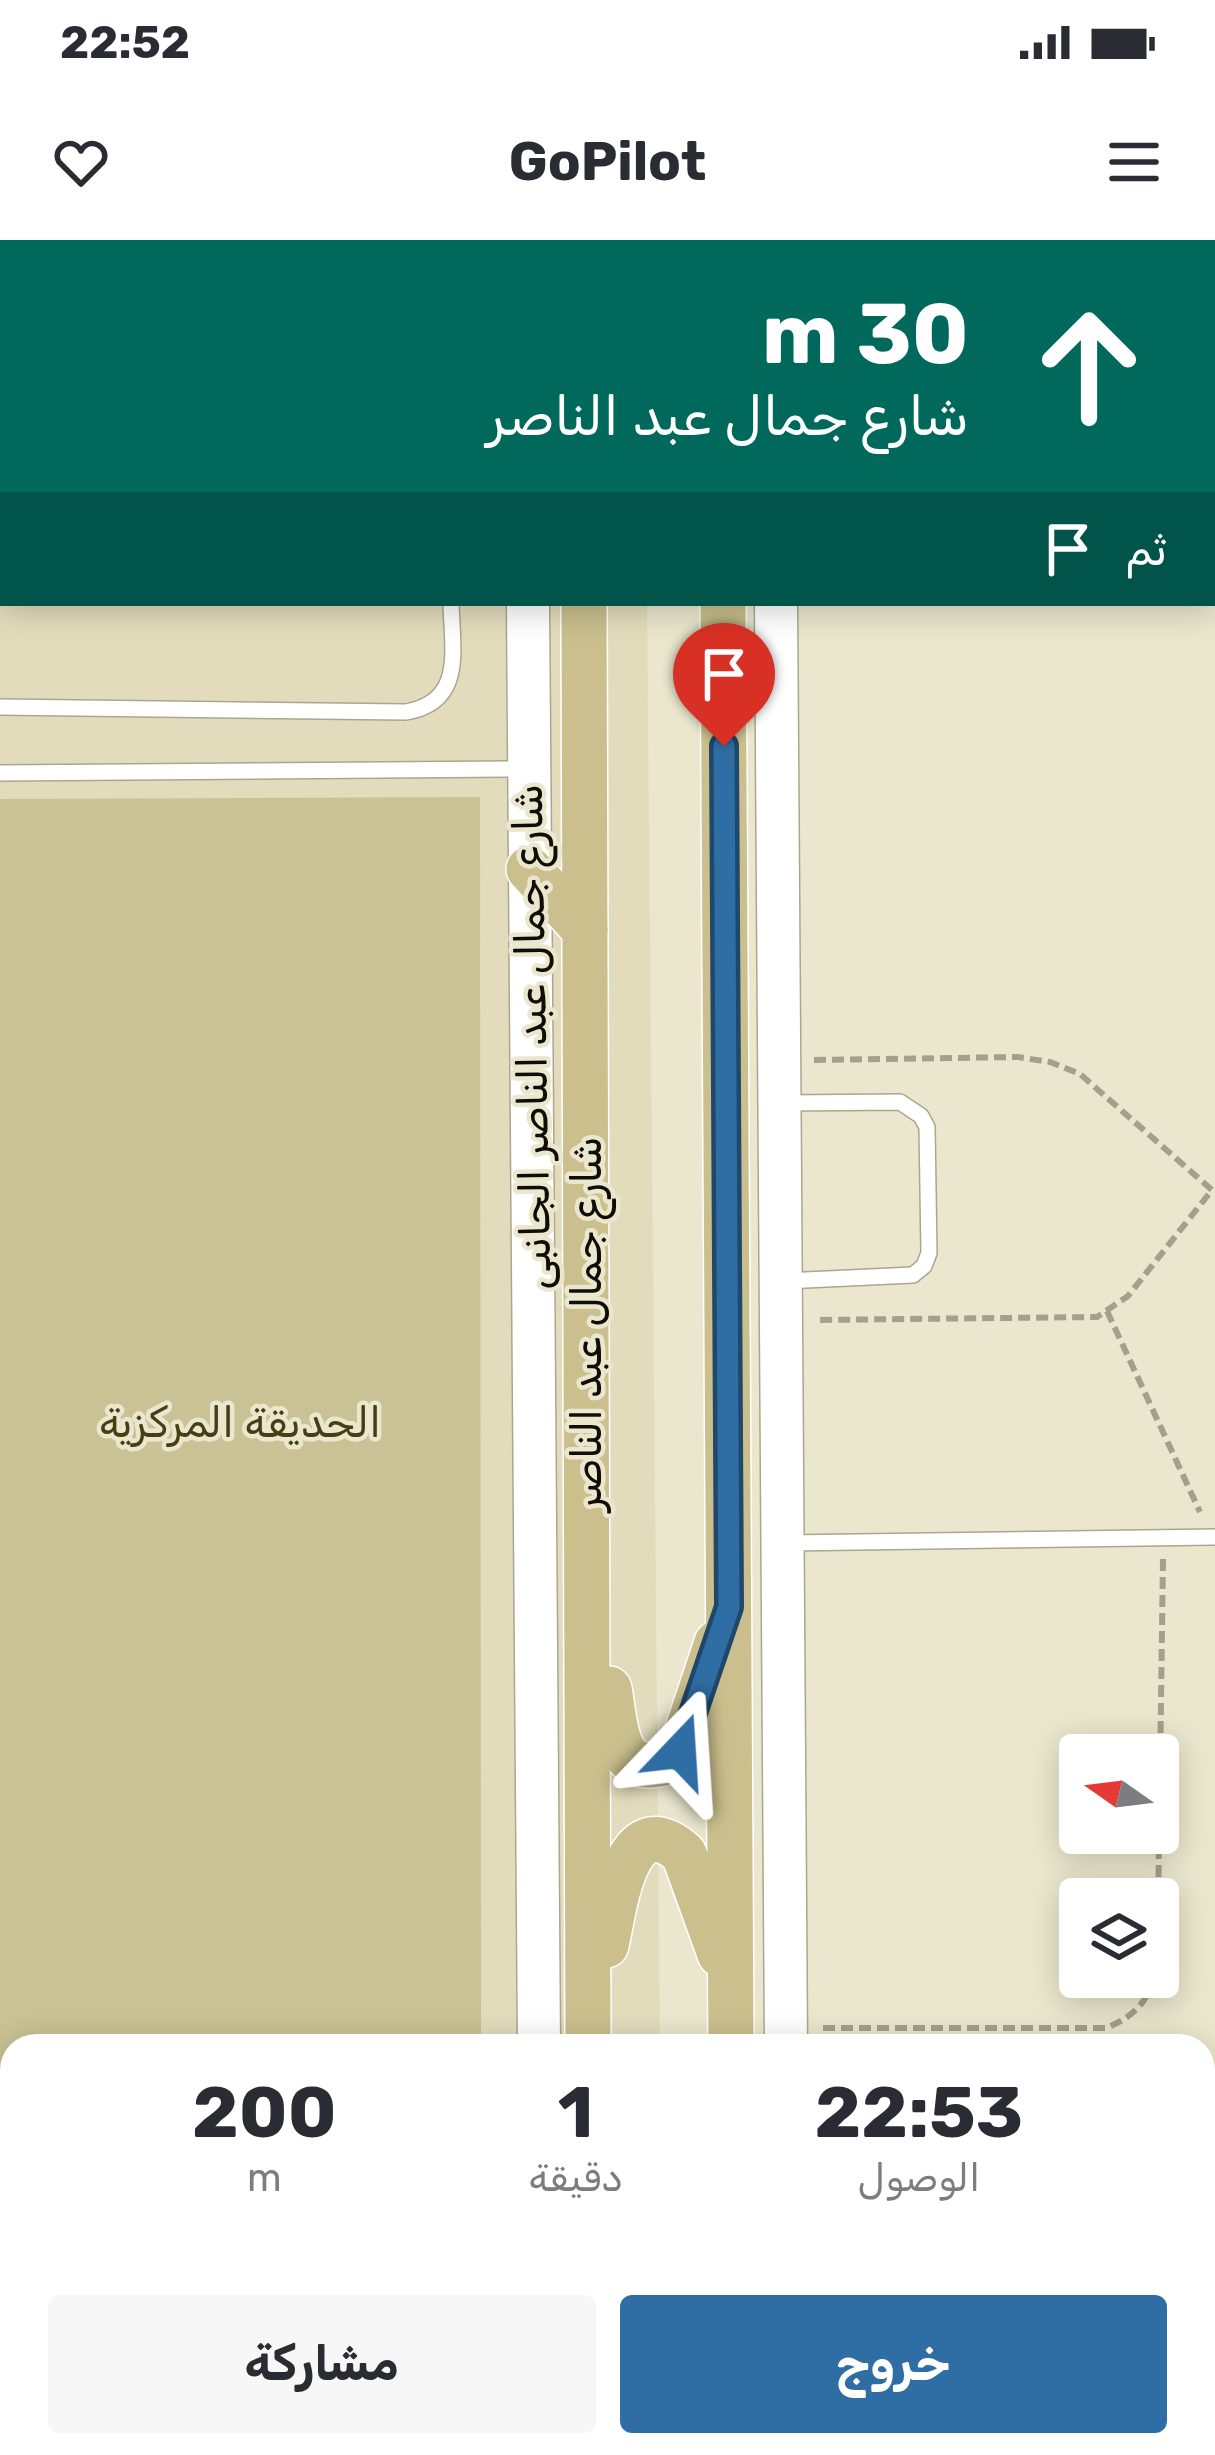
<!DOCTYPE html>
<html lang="ar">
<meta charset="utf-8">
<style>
:root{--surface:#fff;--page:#f7f7f7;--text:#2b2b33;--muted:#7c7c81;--accent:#2f6ea5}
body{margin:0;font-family:Rubik,"Noto Naskh Arabic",sans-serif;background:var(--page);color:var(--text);direction:rtl;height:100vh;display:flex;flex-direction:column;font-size:45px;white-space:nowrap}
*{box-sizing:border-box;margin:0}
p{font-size:39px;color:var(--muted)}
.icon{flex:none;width:66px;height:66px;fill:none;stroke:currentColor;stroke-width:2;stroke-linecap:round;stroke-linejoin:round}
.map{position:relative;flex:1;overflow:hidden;direction:ltr}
.details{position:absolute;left:0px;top:1794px;width:1215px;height:423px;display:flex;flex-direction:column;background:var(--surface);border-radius:36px 36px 0 0;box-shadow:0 6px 30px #0003;direction:rtl}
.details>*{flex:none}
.top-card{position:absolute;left:0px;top:0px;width:1215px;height:366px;box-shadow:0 6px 30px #0003;direction:rtl;background:#00695c;color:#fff;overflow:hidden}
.needle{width:78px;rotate:284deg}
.fabs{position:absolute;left:1059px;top:1494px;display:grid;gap:24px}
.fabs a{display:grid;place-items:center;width:120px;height:120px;border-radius:12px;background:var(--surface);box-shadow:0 6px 30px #0003;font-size:60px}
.pin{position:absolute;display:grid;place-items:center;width:102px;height:102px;color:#fff;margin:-123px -51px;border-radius:50% 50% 50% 0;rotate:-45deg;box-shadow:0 0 12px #0007}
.pin .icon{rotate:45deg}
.me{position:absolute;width:132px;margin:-66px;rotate:20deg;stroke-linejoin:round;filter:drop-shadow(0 0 9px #0008)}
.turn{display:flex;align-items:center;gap:42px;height:252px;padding:0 48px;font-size:54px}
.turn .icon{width:156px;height:156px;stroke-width:2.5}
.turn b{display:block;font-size:84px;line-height:102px}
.then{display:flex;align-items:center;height:114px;padding:0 48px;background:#0003;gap:24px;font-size:45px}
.eta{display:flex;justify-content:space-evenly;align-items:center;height:204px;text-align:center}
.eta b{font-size:72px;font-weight:700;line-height:84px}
.cta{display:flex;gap:24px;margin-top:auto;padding:24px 48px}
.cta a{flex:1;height:138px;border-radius:12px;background:var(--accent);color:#fff;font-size:48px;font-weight:700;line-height:138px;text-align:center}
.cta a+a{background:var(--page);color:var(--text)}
.status{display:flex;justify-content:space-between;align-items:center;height:84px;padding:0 60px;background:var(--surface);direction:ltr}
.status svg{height:33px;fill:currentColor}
header{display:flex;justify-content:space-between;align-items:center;height:156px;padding:0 48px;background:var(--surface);font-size:54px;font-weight:700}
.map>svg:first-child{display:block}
.built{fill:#e3dcbc}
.green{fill:#cac195}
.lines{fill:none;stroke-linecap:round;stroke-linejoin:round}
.service-casing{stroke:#aba68f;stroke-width:18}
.secondary-casing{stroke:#aba68f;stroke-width:45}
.primary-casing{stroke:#fff;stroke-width:48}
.path{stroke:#a3a08d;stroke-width:6;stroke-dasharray:12 6;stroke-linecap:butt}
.service{stroke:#fff;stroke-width:15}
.secondary{stroke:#fff;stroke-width:42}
.primary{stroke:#cabf8d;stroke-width:45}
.route-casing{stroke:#1f486b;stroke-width:30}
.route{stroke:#2f6ea5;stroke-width:21}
.labels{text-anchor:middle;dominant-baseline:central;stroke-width:9;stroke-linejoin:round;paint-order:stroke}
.street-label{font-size:42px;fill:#0f0d06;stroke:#ebe7ce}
.park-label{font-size:42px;fill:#473e15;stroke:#ebe7ce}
</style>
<div class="status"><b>22:52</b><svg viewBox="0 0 49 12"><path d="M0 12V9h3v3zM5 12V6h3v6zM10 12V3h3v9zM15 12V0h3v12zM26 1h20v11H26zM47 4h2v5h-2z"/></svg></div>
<header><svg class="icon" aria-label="menu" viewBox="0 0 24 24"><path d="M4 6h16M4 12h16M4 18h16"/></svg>GoPilot<svg class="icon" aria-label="heart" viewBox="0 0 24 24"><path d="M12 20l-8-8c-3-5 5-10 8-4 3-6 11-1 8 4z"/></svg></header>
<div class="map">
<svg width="1215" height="2215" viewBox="0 0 1215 2215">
<rect width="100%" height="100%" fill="#ebe7ce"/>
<path class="built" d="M 0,0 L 643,0 L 3,3 L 3,363 L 647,363 L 660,1806 L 12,1806 L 12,2205 L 664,2205 L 664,2215 L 0,2215 Z"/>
<path class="green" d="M 480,557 L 481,1806 L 12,1806 L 12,2205 L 481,2205 L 481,2215 L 0,2215 L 0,559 Z"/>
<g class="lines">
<defs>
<g id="service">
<path d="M 447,0 L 447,3"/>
<path d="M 396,3 L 397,0"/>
<path d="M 0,467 L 406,472 C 465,462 452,410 451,363"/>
<path d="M 0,533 L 525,529"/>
<path d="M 784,1041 L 913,1035 L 924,1026 L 929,1013 L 927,887 L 921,876 L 900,862 L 784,863"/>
<path d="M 786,1303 L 1215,1297"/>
</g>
<g id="secondary">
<path d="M 526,0 L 526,3"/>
<path d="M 773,0 L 773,3"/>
<path d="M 528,363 L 539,1806"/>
<path d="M 776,363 L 786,1806"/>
<path d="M 538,2215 L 538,2205"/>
<path d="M 784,2215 L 784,2205"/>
</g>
<g id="primary">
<path d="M 583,0 L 583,3"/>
<path d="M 721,0 L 721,3"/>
<path d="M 584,363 L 588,1806"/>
<path d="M 723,363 L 731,1806"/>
<path d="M 529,629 L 585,690"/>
<path d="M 609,1449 C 616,1488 614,1540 670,1521 L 685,1498 L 717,1403"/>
<path d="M 606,1705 C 614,1671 625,1560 684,1614 L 720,1714"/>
<path d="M 589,2205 L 589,2215"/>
<path d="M 731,2205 L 731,2215"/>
</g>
</defs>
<use href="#service" class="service-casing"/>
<use href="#secondary" class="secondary-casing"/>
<use href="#primary" class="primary-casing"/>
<g class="path">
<path d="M 814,820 L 1018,817 L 1050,822 L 1080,834 L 1212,950 L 1128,1056 L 1097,1077 L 815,1080"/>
<path d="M 1107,1071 L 1200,1272"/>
<path d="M 1158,1673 L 1163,1319"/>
<path d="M 823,1788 L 1106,1788 C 1131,1778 1147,1764 1154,1737"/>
</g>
<use href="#service" class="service"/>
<use href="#secondary" class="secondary"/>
<use href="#primary" class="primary"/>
</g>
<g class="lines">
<defs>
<path id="route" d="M 680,1511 L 729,1367 L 724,506"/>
</defs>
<use href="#route" class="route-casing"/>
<use href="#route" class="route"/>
</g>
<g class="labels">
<g class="street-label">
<text transform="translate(532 797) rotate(-91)">شارع جمال عبد الناصر الجانبى</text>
<text transform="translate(587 1084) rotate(-90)">شارع جمال عبد الناصر</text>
</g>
<g class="park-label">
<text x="240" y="1183">الحديقة المركزية</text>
</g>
</g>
</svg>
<div class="fabs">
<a><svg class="needle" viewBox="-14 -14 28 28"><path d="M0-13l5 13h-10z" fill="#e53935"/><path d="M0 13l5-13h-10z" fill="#7c7c81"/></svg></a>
<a><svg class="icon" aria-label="layers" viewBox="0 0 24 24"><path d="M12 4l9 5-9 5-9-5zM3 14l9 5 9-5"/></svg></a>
</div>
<div class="pin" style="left:724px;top:506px;background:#d93025"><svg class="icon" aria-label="arrive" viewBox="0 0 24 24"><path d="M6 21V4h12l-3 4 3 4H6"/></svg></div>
<svg class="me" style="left:680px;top:1511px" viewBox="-20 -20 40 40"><path d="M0-17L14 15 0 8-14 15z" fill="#2f6ea5" stroke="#fff" stroke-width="4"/></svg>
<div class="top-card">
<div class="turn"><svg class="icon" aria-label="ahead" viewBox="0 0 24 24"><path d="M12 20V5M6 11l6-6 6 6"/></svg><div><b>30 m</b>شارع جمال عبد الناصر</div></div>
<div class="then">ثم<svg class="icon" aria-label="arrive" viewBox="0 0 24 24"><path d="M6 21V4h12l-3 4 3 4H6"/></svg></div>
</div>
<section class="details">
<div class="eta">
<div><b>22:53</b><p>الوصول</p></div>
<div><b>1</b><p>دقيقة</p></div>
<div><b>200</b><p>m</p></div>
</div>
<div class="cta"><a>خروج</a><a>مشاركة</a></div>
</section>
</div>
